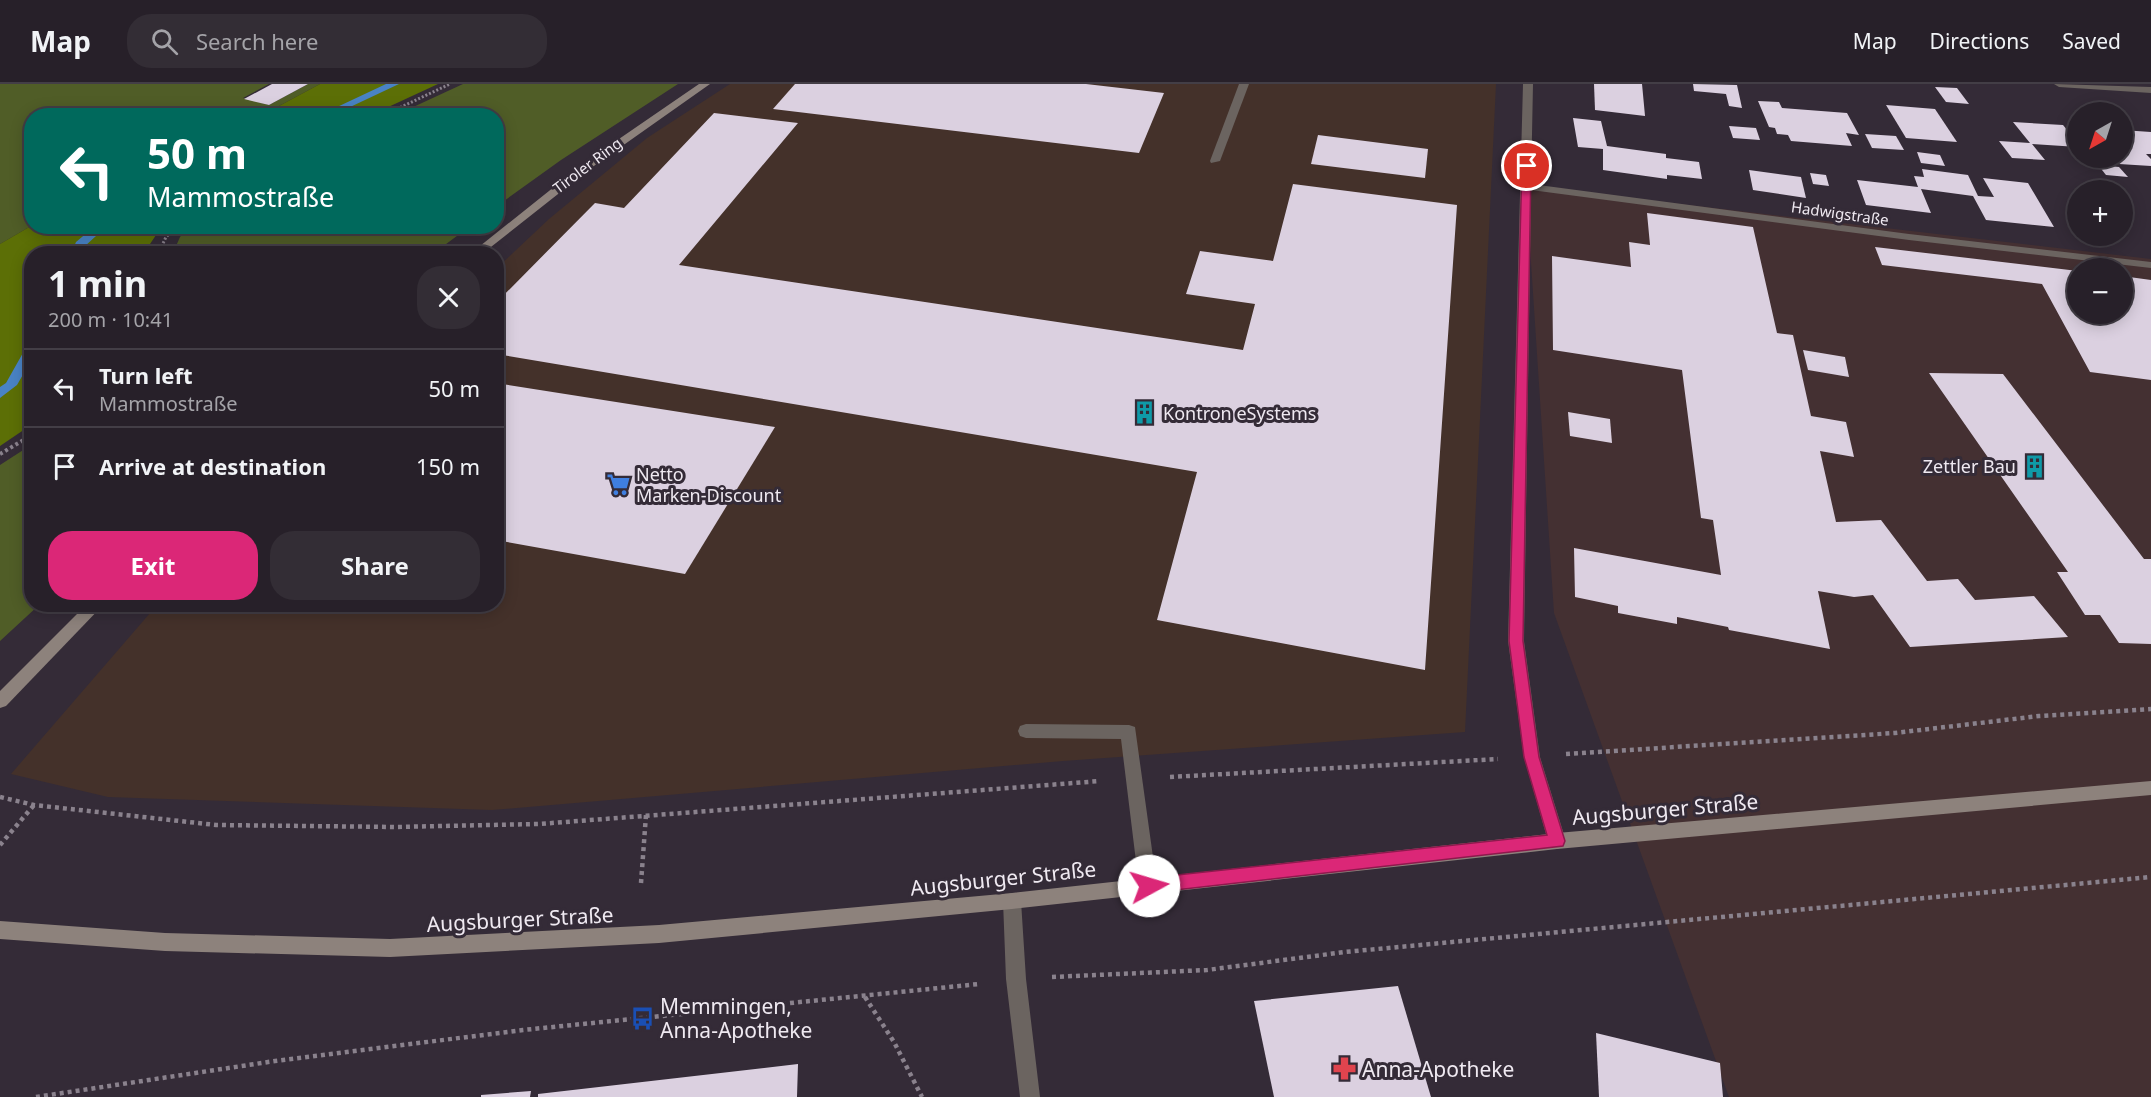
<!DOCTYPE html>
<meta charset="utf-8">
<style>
:root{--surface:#272029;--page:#332d35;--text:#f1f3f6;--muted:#a4a3a8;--line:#433e46;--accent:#db2777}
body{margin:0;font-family:"Noto Sans",sans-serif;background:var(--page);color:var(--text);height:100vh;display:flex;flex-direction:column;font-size:22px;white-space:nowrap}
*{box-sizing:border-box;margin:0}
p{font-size:20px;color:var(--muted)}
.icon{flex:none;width:33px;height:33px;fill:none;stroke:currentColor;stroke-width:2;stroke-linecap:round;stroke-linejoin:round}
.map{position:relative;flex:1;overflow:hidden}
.side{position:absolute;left:24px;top:162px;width:480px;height:366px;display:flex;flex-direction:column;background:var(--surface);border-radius:24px;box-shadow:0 3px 15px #0003,0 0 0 2px var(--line)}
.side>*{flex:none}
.hud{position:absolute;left:24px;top:24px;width:480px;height:126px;border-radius:24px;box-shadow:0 3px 15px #0003,0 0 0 2px var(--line);background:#00695c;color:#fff;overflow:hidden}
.needle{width:39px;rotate:219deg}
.buttons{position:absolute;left:2067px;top:18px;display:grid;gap:12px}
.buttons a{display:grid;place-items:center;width:66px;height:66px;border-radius:50%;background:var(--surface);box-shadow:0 3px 15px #0003,0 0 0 2px var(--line);font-size:30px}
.pin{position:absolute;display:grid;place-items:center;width:51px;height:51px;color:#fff;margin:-26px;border:3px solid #fff;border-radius:50%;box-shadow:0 2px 6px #0007}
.me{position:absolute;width:66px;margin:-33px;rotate:84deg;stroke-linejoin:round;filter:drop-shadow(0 0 4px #0008)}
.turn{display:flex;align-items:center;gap:21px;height:126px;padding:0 24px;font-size:27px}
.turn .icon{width:78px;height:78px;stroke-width:2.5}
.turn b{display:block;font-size:42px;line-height:51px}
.round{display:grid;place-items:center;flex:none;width:63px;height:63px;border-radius:24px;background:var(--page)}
.summary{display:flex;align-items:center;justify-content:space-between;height:102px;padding:0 24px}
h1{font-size:36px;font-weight:700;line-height:45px}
.button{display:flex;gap:12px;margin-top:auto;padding:12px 24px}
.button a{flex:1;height:69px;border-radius:24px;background:var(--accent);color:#fff;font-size:24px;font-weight:700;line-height:69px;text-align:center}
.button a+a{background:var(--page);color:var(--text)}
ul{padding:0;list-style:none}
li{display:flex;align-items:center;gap:18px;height:78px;padding:0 24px;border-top:2px solid var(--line)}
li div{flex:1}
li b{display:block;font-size:22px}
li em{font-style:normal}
header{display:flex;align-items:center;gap:36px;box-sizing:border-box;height:84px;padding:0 30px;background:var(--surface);border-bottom:2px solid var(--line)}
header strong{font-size:28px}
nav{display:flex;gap:33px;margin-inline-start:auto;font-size:21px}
.search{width:420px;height:54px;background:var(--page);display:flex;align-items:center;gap:15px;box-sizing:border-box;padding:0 21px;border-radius:24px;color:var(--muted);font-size:22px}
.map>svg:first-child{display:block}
.commercial{fill:#44312a}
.industrial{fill:#443032;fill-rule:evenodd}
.green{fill:#505d27}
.forest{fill:#5c6f06}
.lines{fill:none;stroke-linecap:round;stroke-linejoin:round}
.stream{fill:#4983c5;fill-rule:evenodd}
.building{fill:#dbd0e0}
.path-far2{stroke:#8a828d;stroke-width:3;stroke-dasharray:2 2;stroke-linecap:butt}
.path-far1{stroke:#8a828d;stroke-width:4;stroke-dasharray:3 3;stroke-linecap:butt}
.path{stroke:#8a828d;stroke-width:4.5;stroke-dasharray:4 4;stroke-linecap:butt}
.lane{fill:#6b6460;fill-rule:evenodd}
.street{fill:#6b6460;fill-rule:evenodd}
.secondary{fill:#8d827c;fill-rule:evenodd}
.route{fill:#db2777;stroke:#8e194d;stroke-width:1.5}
.labels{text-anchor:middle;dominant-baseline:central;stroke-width:6;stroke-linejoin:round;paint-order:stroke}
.far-street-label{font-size:15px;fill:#efe9f1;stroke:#342b37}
.poi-label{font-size:18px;fill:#efe9f1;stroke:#342b37;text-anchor:start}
.near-street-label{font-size:21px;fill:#efe9f1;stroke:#342b37}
.near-poi-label{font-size:21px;fill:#efe9f1;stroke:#342b37;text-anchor:start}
</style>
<header>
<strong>Map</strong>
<div class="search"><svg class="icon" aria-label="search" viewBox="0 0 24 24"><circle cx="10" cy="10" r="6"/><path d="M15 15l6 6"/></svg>Search here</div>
<nav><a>Map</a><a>Directions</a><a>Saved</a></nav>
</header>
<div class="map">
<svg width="2151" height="1013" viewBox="0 0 2151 1013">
<rect width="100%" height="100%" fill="#342b37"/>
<path class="commercial" d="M 730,0 L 1496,0 L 1465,648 L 1063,677 L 492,726 L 108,713 L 11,690 L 157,521 L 496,520 L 497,184 L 549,135 L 647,54 Z"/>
<path class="industrial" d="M 1526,102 L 2151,175 L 2151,1013 L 1729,1013 L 1554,529 ZM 2078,184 L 2122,184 L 2122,230 L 2078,230 Z"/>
<g class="green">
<path d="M 0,0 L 269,0 L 243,14 L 269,21 L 308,0 L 320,0 L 279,22 L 243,31 L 32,32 L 31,142 L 0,160 Z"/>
<path d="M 463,0 L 678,0 L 561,76 L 497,122 L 496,32 L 396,31 Z"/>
<path d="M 189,143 L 189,142 L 469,143 L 434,169 L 173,169 L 180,153 Z"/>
<path d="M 31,361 L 32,520 L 39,521 L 0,557 L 0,381 Z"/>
</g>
<g class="forest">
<path d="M 320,0 L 438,0 L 371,31 L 243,31 L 279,22 Z"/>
<path d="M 31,142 L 166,143 L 156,151 L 144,169 L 32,170 L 31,341 L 0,362 L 0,160 Z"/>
</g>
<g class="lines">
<g class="stream">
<path d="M 386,0 L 399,0 L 331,32 L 318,32 Z"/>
<path d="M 95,142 L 107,142 L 85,162 L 82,170 L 71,170 L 76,158 Z"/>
<path d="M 32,259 L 32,275 L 17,301 L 0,314 L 0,303 L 6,299 L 28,260 Z"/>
</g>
</g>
<g class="building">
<path d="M 272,0 L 308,0 L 269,21 L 244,15 Z"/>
<path d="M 795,0 L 1086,0 L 1164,9 L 1139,69 L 773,25 Z"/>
<path d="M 1594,0 L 1642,0 L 1645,32 L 1595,26 Z"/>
<path d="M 1693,0 L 1737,1 L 1742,24 L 1729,22 L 1726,10 L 1694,7 Z"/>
<path d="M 1935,3 L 1957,4 L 1969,20 L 1946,18 Z"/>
<path d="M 1758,17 L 1779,18 L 1782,24 L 1847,29 L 1859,51 L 1846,49 L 1852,62 L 1791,57 L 1788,51 L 1777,50 L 1775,44 L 1769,43 Z"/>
<path d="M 1886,21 L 1935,25 L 1957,58 L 1906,54 Z"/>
<path d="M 714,29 L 798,39 L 679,181 L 1243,266 L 1255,220 L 1186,210 L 1200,167 L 1273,177 L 1293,100 L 1457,121 L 1425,586 L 1157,536 L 1197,388 L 496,270 L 496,219 L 595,119 L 624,124 Z"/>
<path d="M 1573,34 L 1601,37 L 1607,62 L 1666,70 L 1666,74 L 1699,78 L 1702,95 L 1667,91 L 1667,95 L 1603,86 L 1603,65 L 1578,63 Z"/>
<path d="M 2013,38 L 2063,41 L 2078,59 L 2078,63 L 2032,60 L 2045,76 L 2012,74 L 1999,57 L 2030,59 Z"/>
<path d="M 1729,42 L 1756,44 L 1760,56 L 1733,54 Z"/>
<path d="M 2122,46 L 2151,48 L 2151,70 L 2146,70 L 2151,75 L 2151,82 L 2119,80 L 2113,74 L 2122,74 Z"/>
<path d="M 1865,50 L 1896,52 L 1904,66 L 1872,64 Z"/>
<path d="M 1318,51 L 1428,65 L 1425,94 L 1311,80 Z"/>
<path d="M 1917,68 L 1940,71 L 1945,82 L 1921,79 Z"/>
<path d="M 2098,81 L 2119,83 L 2128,93 L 2106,91 Z"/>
<path d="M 1922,85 L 1968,91 L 1978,112 L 1994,113 L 1983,94 L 2028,99 L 2054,143 L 1986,136 L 1973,112 L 1921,105 L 1931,129 L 1866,121 L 1857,96 L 1918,103 L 1914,92 L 1924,93 Z"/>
<path d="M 1749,86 L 1801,93 L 1806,114 L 1753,106 Z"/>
<path d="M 1810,89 L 1826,91 L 1829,102 L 1813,100 Z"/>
<path d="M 1647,129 L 1753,143 L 1777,249 L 1793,251 L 1811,332 L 1846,338 L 1854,373 L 1820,367 L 1836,438 L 1881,436 L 1927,497 L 1958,495 L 1975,516 L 2034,512 L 2068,553 L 1910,563 L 1873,511 L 1854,513 L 1818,507 L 1830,565 L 1729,546 L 1728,543 L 1677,533 L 1677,540 L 1618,529 L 1618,522 L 1575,513 L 1574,464 L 1721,491 L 1713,436 L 1701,434 L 1682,286 L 1553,266 L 1552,172 L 1631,183 L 1629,158 L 1650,161 Z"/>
<path d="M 1875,163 L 2078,187 L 2078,230 L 2122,230 L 2122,192 L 2151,196 L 2151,296 L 2090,288 L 2042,200 L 1882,181 Z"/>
<path d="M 1803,266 L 1845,273 L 1849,293 L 1808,286 Z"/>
<path d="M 1929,289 L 2003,290 L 2144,475 L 2151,475 L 2151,560 L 2119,559 L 2100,531 L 2085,531 L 2057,488 L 2068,488 Z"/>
<path d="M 496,299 L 775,343 L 685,490 L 496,456 Z"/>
<path d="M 1568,328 L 1610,335 L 1612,359 L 1570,352 Z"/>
<path d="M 1398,902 L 1431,1013 L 1274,1013 L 1254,917 Z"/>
<path d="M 1596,949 L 1720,979 L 1723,1013 L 1599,1013 Z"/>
<path d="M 798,980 L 797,1013 L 538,1013 L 538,1010 Z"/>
<path d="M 531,1007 L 530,1013 L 481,1013 L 481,1011 Z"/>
</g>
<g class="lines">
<g class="path-far2">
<path d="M 382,32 L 450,0"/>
<path d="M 158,170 L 166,153 L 177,142"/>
</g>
<path class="path-far1" d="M 0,370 L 32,351"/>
<g class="path">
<path d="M 1566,670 L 1895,649 L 2039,632 L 2151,625"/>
<path d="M 1170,693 L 1498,675"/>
<path d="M 0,713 L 34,721 L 216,741 L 396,743 L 539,740 L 1100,697"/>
<path d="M 0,761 L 34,721"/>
<path d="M 641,799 L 646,731"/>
<path d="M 1052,893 L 1207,886 L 1345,868 L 2151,793"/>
<path d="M 865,913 L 894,958 L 922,1013"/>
<path d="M 36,1013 L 275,977 L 523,946 L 979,900"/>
</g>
<path class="lane" d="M 1026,640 L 1129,641 L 1135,643 L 1157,802 L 1154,808 L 1148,810 L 1142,808 L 1139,802 L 1121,655 L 1026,654 L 1020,652 L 1018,647 L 1020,642 Z"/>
<g class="street">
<path d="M 1239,0 L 1249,0 L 1220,77 L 1211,79 L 1210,77 Z"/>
<path d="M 1523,0 L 1533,0 L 1531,100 L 1909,150 L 2151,178 L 2151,184 L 1909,156 L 1531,106 L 1524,557 L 1540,673 L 1566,757 L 1563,763 L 1557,765 L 1551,763 L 1548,757 L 1524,673 L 1508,557 Z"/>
<path d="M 2054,0 L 2151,3 L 2151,9 L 2059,3 Z"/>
<path d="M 1012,809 L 1019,811 L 1021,817 L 1026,895 L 1040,1013 L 1020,1013 L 1006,895 L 1003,817 L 1005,811 Z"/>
</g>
<g class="secondary">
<path d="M 699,0 L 710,0 L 591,84 L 482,170 L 470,170 L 584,79 Z"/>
<path d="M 87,520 L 104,520 L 6,622 L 0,624 L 0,607 Z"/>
<path d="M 2151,697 L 2151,711 L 1557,765 L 1012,825 L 659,859 L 390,873 L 165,867 L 0,855 L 0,837 L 165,849 L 390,855 L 659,841 L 1012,809 L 1557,749 Z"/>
</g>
</g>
<path class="route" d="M 1527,79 L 1531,82 L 1523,557 L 1539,673 L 1565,757 L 1563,762 L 1149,809 L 1143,807 L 1140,802 L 1143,796 L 1149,794 L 1547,751 L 1524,673 L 1509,557 L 1522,82 Z"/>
<defs>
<symbol id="building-bare" viewBox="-9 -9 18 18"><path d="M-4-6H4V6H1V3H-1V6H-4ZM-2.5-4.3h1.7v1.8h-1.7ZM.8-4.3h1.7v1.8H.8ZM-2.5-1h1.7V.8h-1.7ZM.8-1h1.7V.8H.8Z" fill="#0f9aa8" stroke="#342b37" stroke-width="2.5" paint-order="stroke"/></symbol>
<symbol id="supermarket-bare" viewBox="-9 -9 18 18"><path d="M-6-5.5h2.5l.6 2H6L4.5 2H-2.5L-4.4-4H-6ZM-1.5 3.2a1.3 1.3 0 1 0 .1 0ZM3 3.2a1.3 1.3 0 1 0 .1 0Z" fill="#3f7fe0" stroke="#342b37" stroke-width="2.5" paint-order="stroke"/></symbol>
<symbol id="bus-bare" viewBox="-9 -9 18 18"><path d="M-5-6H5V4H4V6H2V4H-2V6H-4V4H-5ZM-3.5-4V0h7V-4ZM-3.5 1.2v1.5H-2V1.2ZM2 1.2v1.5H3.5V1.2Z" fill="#1a4fb4" stroke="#342b37" stroke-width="2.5" paint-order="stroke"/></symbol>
<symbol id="pharmacy-bare" viewBox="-9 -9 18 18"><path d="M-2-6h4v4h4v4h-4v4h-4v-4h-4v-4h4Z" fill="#e0444e" stroke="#342b37" stroke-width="2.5" paint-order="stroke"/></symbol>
</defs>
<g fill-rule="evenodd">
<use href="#building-bare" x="1128" y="312" width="33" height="33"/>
<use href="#building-bare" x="2018" y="366" width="33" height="33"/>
<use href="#supermarket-bare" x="602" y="384" width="33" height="33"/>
<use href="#bus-bare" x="626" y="918" width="33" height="33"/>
<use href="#pharmacy-bare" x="1328" y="968" width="33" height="33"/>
</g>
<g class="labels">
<g class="far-street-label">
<text transform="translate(587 81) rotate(-37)">Tiroler Ring</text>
<text transform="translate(1840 129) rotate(8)">Hadwigstraße</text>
</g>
<g class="poi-label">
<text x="1163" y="329">Kontron eSystems</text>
<text x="2016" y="382" text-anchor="end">Zettler Bau</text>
<text x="636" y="390">Netto<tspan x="636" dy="21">Marken-Discount</tspan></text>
</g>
<g class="near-street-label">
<text transform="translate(1665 725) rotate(-5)">Augsburger Straße</text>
<text transform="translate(1003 794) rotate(-6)">Augsburger Straße</text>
<text transform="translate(520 835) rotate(-3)">Augsburger Straße</text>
</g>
<g class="near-poi-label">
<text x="660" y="922">Memmingen,<tspan x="660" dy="24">Anna-Apotheke</tspan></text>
<text x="1362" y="985">Anna-Apotheke</text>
</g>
</g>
</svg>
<div class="buttons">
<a><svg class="needle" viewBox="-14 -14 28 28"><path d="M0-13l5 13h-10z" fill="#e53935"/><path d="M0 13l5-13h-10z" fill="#a4a3a8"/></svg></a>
<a>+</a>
<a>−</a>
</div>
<div class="pin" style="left:1527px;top:82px;background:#d93025"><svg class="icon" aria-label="arrive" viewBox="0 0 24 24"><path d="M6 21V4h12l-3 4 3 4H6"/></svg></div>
<svg class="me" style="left:1149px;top:802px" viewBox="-20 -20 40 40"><circle r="19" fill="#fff"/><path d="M0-13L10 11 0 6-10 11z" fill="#db2777"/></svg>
<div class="hud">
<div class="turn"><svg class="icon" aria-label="left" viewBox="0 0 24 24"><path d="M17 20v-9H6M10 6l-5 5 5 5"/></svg><div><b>50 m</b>Mammostraße</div></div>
</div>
<section class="side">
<div class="summary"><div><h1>1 min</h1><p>200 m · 10:41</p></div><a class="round"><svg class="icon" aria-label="close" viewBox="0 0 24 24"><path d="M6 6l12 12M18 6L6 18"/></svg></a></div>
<ul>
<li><svg class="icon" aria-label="left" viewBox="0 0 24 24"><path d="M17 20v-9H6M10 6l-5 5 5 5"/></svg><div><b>Turn left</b><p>Mammostraße</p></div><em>50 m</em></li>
<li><svg class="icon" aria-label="arrive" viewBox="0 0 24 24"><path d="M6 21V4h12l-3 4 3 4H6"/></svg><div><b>Arrive at destination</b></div><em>150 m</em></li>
</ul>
<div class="button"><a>Exit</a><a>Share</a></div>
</section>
</div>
